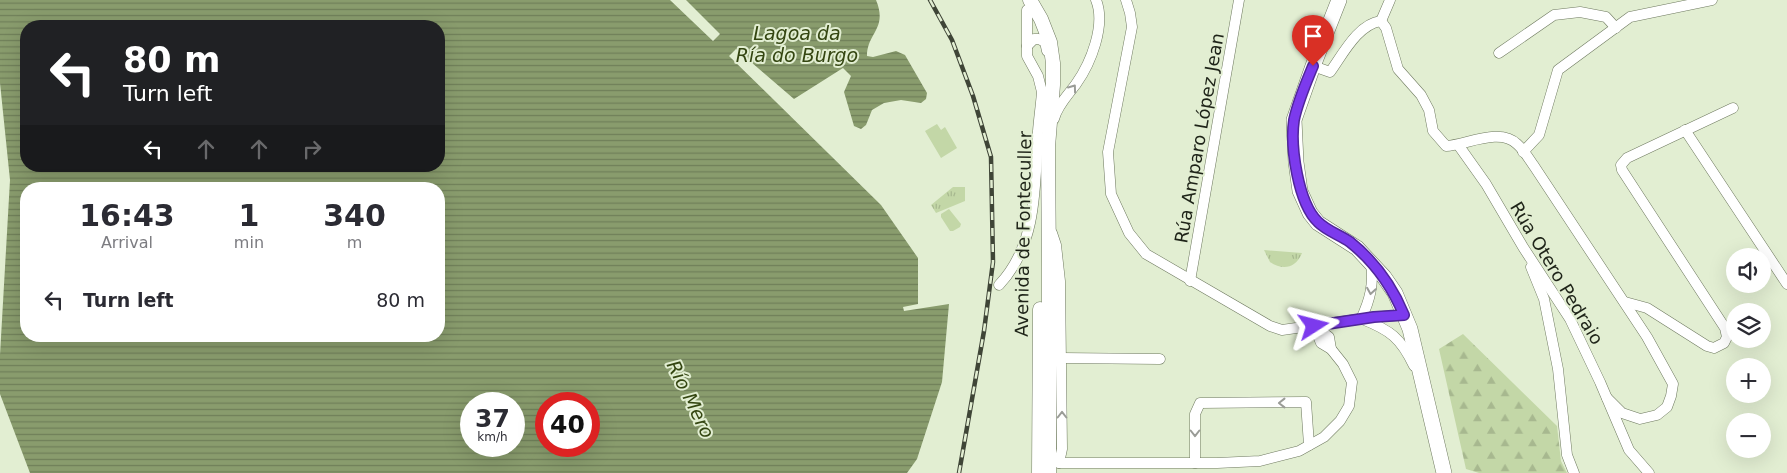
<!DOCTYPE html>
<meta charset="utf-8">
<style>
:root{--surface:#fff;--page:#f7f7f7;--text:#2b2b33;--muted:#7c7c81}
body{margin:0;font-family:"DejaVu Sans",sans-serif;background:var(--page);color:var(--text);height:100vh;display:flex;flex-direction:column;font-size:19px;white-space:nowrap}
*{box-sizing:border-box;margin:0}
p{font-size:16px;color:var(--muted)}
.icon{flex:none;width:28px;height:28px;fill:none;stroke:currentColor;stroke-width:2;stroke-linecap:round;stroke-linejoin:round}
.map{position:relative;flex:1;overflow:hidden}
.drawer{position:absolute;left:20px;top:182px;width:425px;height:160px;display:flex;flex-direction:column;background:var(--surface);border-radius:20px;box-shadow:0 5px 20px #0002}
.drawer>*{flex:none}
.banner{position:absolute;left:20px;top:20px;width:425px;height:152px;border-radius:20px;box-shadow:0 5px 20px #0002;background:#202124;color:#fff;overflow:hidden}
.controls{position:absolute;left:1726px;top:248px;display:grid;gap:10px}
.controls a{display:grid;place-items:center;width:45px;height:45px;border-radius:50%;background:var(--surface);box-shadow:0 5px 20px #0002;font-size:25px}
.speed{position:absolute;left:460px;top:392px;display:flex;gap:10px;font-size:25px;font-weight:700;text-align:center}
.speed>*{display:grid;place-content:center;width:65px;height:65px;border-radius:50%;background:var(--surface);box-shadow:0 5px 20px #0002;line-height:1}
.speed small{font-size:12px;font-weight:400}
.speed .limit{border:8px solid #d22;background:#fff;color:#111}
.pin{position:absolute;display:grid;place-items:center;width:42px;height:42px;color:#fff;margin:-51px -21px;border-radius:50% 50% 50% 0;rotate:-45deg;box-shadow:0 0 5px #0007}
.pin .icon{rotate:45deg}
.me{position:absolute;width:55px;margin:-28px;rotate:81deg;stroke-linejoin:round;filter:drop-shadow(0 0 4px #0008)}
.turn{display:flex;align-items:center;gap:18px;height:105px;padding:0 20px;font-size:22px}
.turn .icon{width:65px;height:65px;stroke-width:2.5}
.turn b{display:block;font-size:35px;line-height:42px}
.lanes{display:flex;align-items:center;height:48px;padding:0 20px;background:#0003;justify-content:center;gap:25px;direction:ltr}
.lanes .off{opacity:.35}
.eta{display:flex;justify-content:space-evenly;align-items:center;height:85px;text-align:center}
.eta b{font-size:30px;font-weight:700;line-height:35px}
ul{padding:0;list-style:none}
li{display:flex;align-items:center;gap:15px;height:65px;padding:0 20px}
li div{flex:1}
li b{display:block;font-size:19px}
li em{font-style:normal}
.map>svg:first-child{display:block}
.forest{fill:url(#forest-firs)}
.park{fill:url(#park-tufts)}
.pitch{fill:#c3d7a7}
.water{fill:url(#water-rules);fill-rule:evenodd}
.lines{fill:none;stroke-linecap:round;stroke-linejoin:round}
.minor-casing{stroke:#6e795f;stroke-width:11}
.major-casing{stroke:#6e795f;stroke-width:15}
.highway-casing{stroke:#6e795f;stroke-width:16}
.minor{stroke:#fff;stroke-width:10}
.major{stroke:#fff;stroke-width:14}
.highway{stroke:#fff;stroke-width:15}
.rail-casing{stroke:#3f4537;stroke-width:4.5}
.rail{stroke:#e2eed2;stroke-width:2.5;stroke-dasharray:8;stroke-linecap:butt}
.oneway{stroke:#9a9c97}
.route-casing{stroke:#51269a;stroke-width:12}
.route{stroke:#7c3aed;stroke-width:9}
.labels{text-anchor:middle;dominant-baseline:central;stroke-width:4;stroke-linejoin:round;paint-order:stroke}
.street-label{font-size:18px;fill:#1e2318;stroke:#e2eed2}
.water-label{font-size:19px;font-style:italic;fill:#344611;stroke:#e2eed2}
</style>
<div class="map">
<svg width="1787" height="473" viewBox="0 0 1787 473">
<defs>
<pattern id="forest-firs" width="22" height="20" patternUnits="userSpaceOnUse" patternTransform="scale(1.25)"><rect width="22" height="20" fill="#c3d7a7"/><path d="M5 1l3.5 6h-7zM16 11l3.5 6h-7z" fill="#a7b88f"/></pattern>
<pattern id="park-tufts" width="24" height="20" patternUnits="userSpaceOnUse" patternTransform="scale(1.25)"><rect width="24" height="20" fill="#c3d7a7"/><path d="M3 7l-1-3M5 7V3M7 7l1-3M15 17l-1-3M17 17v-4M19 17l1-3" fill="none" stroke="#a7b88f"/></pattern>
<pattern id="water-rules" width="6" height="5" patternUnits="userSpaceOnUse" patternTransform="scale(1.25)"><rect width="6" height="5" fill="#899c6d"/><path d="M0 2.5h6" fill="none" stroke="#6f7f59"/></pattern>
</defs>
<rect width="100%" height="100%" fill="#e2eed2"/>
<path class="forest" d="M 1463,334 L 1557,426 L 1561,461 L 1567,473 L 1479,473 L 1466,469 L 1439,349 Z"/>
<g class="park">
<path d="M 953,187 L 965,187 L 965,201 L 936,213 L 931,205 Z"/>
<path d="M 1264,250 L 1302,253 C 1296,268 1283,271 1270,262 Z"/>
</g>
<g class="pitch">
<path d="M 937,124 L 941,130 L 945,127 L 957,148 L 941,158 L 925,131 Z"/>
<path d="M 949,209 L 961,224 L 960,227 L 953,231 L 950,231 L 941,217 L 941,214 Z"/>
</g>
<path class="water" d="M 0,0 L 670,0 L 713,41 L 720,34 L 686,0 L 876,0 C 888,29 867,33 867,56 L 873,57 L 896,51 L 905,55 L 927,93 L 926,99 L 921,103 L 901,100 L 884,103 L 872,110 L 866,125 L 861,129 L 854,126 L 844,92 L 851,76 L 843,68 L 794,99 L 736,49 L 729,56 L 881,205 L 918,258 L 918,304 L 903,307 L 904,311 L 949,304 L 942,382 L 917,459 L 907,473 L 30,473 L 0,394 L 0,355 L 10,180 L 0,83 ZM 26,26 L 439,26 L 439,166 L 26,166 ZM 26,189 L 439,189 L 439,336 L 26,336 ZM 471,404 L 514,404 L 514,446 L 471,446 ZM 546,404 L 589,404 L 589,446 L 546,446 Z"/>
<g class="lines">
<defs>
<g id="minor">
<path d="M 1126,0 L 1130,13 L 1132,27 L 1108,152 L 1111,194 L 1129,233 L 1146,254 L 1270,326 L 1282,330 L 1374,317 L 1405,315"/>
<path d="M 1381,21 L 1390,0"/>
<path d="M 1027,46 L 1034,39 L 1039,39 L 1045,42 L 1047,51"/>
<path d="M 1499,53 L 1554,15 L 1580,12 L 1606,17 L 1616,28"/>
<path d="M 1313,66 L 1330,72 C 1343,54 1358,24 1381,21 L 1386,28 L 1398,69 L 1421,95 L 1429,110 L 1433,131 L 1446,146 C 1466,145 1500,127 1517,144 C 1524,150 1529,159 1534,166 L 1647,337 L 1673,384 L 1671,396 L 1667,407 L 1657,415 L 1640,419 L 1622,413 L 1607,398"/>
<path d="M 1054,119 C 1057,106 1068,95 1076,84 C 1091,63 1106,25 1096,0"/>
<path d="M 1685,130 L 1787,284"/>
<path d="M 1459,146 L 1486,184 L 1523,247 L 1570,319 L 1600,382 L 1629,450 L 1649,473"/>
<path d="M 1523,152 L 1539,135 L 1558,70 L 1630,17 L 1712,0"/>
<path d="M 1052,233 L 1056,245 L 1060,281 L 1062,449 L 1059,463"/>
<path d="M 1531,267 L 1544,299 L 1558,369 L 1567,455 L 1574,473"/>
<path d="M 1190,281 L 1239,0"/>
<path d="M 999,285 C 1038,244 1035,184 1038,131 C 1039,118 1041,105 1042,92 L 1038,76 L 1027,56 L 1027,10"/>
<path d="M 1625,302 L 1647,308 L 1707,346 L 1714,348 L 1724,343 L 1727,337 L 1725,328 L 1622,170 L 1621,165 L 1627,158 L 1733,108"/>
<path d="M 1361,319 C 1370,300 1374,284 1371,263"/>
<path d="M 1362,319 C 1390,330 1401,338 1414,366"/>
<path d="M 1314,326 L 1329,337 L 1331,349"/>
<path d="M 1061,358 L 1160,359"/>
<path d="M 1059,463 L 1217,463 L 1260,461 L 1299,451 L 1324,437 L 1340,421 L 1349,406 L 1352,382 L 1343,364 L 1331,349 L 1321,343 L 1314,326"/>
<path d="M 1195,463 L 1195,414 L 1200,403 L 1306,402 L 1309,445"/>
</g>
<g id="major">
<path d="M 1030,0 L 1041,19 L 1050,42 L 1053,63 L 1053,85 L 1048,147 L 1049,266 L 1049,473"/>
<path d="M 1039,473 L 1040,309"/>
</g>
<path id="highway" d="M 1339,0 L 1313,66 L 1294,120 L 1296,162 L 1300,191 L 1310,213 L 1318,223 L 1357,248 L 1384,277 L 1395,293 L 1410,329 L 1444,473"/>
</defs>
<use href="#minor" class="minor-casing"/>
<use href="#major" class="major-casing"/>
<use href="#highway" class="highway-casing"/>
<use href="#minor" class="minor"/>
<use href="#major" class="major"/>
<use href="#highway" class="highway"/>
<defs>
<path id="rail" d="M 930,0 L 952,40 L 973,96 L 991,157 L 993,262 L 984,331 L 959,473"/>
</defs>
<use href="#rail" class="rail-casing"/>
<use href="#rail" class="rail"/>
</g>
<defs><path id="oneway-chevron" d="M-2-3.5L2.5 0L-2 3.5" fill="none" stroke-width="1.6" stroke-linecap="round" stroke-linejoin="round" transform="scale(1.25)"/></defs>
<g class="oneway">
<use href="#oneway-chevron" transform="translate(1073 88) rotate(-54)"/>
<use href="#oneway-chevron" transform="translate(1371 291) rotate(99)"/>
<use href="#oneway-chevron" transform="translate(1282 403) rotate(180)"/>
<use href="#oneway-chevron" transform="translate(1062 415) rotate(-90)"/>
<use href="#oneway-chevron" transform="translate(1195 433) rotate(90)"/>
</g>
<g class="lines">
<defs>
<path id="route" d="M 1313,66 C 1306,83 1298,101 1294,120 C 1290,146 1298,203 1318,222 C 1327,231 1340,235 1350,242 C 1375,262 1392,286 1404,315 L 1374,317 L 1314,326"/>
</defs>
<use href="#route" class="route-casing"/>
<use href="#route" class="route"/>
</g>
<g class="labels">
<g class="street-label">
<text transform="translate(1199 138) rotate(-80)">Rúa Amparo López Jean</text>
<text transform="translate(1023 234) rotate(-89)">Avenida de Fonteculler</text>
<text transform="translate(1557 273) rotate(59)">Rúa Otero Pedraio</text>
</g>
<g class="water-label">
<text x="797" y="33">Lagoa da<tspan x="797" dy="22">Ría do Burgo</tspan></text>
<text transform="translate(691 399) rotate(64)">Río Mero</text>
</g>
</g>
</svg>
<div class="controls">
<a><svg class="icon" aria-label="sound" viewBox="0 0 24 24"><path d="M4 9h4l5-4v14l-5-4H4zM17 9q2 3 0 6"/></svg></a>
<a><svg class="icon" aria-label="layers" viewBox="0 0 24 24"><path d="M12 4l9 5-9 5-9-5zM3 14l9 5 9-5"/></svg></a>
<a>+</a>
<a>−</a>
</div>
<div class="speed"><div>37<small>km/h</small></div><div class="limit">40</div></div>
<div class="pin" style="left:1313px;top:66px;background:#d93025"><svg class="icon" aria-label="arrive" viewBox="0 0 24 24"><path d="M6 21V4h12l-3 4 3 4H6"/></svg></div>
<svg class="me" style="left:1314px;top:326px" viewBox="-20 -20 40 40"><path d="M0-17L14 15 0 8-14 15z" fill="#7c3aed" stroke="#fff" stroke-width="4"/></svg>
<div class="banner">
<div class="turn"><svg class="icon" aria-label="left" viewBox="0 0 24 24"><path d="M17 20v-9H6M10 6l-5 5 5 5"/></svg><div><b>80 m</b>Turn left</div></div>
<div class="lanes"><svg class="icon" aria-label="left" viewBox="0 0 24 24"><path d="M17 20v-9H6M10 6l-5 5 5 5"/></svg><svg class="icon off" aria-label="ahead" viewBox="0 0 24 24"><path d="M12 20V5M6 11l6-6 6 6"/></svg><svg class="icon off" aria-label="ahead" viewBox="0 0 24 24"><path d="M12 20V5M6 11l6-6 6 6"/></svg><svg class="icon off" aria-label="right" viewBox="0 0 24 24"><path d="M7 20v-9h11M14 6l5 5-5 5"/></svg></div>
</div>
<section class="drawer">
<div class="eta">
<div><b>16:43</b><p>Arrival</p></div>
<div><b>1</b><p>min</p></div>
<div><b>340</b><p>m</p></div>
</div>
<ul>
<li><svg class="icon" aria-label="left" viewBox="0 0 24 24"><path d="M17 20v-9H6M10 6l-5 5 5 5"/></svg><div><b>Turn left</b></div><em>80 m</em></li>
</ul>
</section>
</div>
